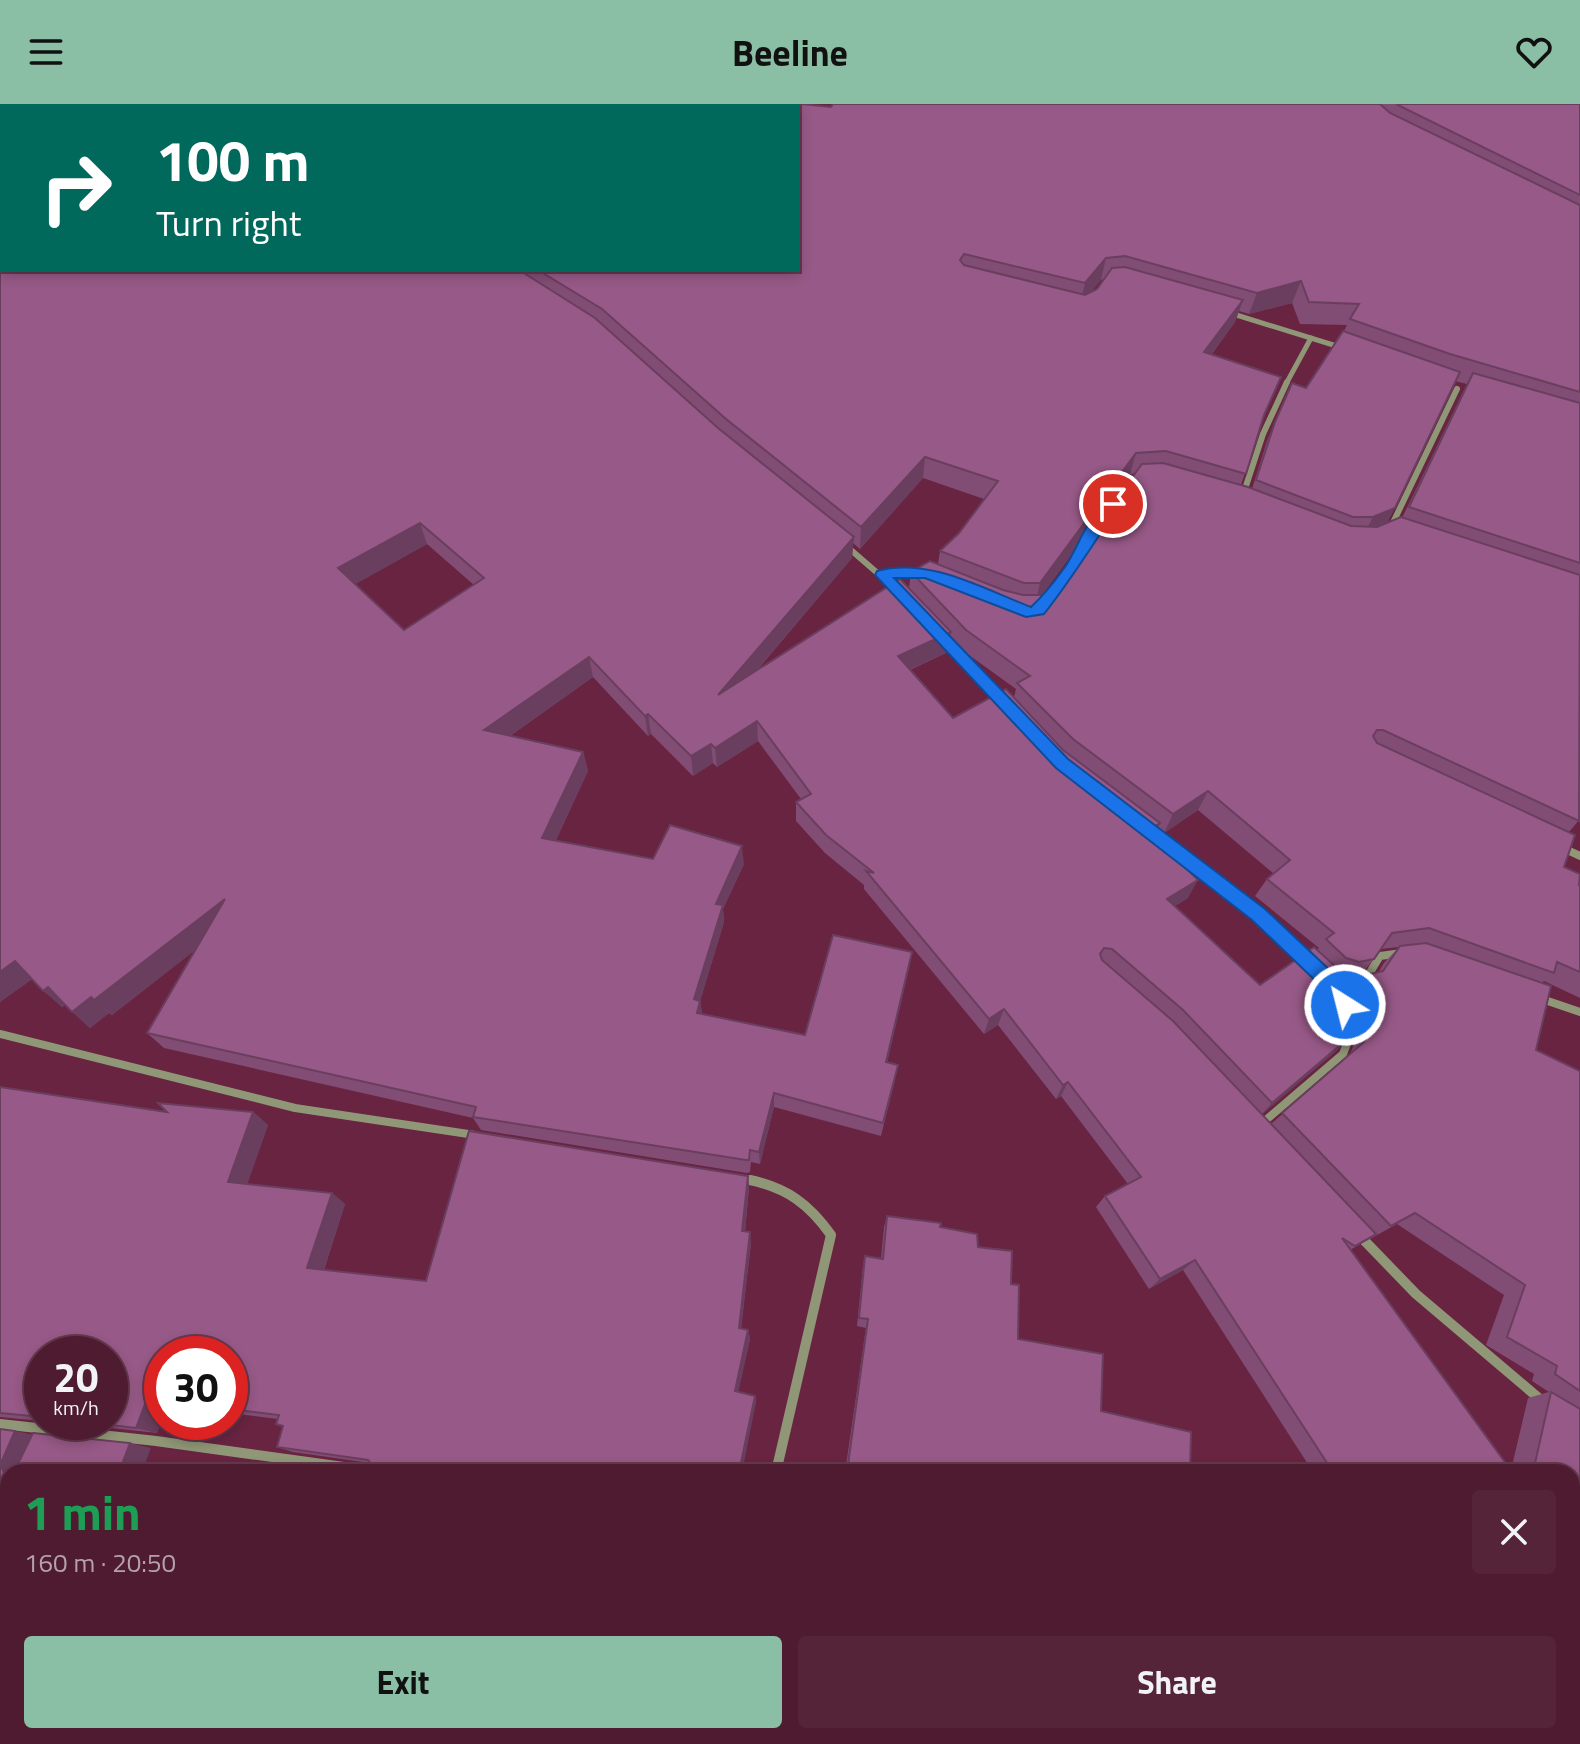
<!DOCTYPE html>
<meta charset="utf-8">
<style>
:root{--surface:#4e1b31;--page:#552439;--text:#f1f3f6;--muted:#b3a1ab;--line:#65394d;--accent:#8abfa5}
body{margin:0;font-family:"Titillium Web",sans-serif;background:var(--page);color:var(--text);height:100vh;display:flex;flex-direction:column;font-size:30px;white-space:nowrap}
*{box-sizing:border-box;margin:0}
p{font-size:26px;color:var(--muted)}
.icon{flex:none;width:44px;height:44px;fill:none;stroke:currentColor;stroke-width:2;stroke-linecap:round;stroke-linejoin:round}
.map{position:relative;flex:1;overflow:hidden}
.details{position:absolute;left:0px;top:1360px;width:1580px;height:280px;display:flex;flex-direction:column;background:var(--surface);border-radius:24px 24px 0 0;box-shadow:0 4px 12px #0003,0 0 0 2px var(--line)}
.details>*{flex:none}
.guide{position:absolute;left:0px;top:0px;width:800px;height:168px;box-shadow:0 4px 12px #0003,0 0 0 2px var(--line);background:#00695c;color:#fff;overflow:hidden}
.speed{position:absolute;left:24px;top:1232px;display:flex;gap:16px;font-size:40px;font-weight:700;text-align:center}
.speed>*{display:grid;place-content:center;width:104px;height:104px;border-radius:50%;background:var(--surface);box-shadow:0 4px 12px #0003,0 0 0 2px var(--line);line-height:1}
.speed small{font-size:20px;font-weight:400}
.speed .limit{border:12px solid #d22;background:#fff;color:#111}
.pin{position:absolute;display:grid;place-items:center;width:68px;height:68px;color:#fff;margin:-34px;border:4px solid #fff;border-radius:50%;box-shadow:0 2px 8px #0007}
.me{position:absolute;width:88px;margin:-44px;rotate:324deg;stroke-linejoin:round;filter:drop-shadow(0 0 6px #0008)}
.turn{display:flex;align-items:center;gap:28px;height:168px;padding:0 24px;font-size:36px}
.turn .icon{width:104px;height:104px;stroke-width:2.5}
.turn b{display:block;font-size:56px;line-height:68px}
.round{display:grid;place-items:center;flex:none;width:84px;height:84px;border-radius:8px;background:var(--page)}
.headline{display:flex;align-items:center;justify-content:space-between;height:136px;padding:0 24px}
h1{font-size:48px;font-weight:700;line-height:60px;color:#1e9e55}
.cta{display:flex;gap:16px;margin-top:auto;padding:16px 24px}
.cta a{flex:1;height:92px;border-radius:8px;background:var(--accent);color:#111;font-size:32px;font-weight:700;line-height:92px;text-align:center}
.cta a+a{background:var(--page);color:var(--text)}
header{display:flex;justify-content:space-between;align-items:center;height:104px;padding:0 24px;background:var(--accent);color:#111;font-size:36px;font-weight:700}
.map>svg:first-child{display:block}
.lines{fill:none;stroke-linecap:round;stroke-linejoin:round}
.street-far3{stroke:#909777;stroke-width:5}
.street-far2{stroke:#909777;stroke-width:6}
.street-far1{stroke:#909777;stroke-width:8}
.street{stroke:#909777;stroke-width:10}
.wall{fill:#824d74;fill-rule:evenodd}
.shaded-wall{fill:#6a3e5e}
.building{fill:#975987;stroke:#6a3e5e;stroke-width:2;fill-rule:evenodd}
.route{fill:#1a73e8;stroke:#114b97;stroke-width:2}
</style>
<header><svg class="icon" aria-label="menu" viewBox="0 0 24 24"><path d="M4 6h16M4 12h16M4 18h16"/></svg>Beeline<svg class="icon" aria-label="heart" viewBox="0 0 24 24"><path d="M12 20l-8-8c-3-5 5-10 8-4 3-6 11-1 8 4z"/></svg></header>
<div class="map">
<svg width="1580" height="1640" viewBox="0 0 1580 1640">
<rect width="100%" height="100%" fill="#682441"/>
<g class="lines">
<g class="street-far3">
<path d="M 1230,209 L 1343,244"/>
<path d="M 1286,280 L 1311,234"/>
</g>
<g class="street-far2">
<path d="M 1243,391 L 1263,330 L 1287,278"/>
<path d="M 1390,425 L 1457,285"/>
<path d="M 1089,433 L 1107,408"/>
<path d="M 844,440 L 897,486"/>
<path d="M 883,471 L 919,468"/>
<path d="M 942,534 L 1002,596"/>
</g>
<g class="street-far1">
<path d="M 1146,724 L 1259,810 L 1309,858"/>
<path d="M 1563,744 L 1580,752"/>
<path d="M 1342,881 L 1364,878 L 1380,852 L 1402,849"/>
<path d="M 1539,894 L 1580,908"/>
<path d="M 0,930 L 295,1004 L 475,1031"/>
<path d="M 1260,1021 L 1343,950 L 1348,937 L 1346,926"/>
<path d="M 737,1074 L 760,1078"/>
</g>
<g class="street">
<path d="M 750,1076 C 787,1084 809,1100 831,1131 L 776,1368"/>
<path d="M 1359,1131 L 1416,1190 L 1541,1296"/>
<path d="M 0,1320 L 156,1337 L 380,1368"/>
<path d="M 776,1365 L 790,1368"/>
<path d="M 1173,1632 L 1191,1640"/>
<path d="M 700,1640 L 702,1632"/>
</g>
</g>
<g class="wall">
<path d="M 833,0 L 1580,0 L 1580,715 L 1569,728 L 1564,763 L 1580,781 L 1580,894 L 1544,877 L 1542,879 L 1536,946 L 1580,967 L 1580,1640 L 1316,1640 L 1318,1632 L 1572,1632 L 1572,1368 L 1313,1368 L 1183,1166 L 1149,1185 L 1096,1103 L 1105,1092 L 1128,1080 L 1061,992 L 1056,995 L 998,921 L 984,930 L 864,785 L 864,781 L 825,749 L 796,717 L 796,698 L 801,695 L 758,637 L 717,663 L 713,659 L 693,672 L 651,630 L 648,632 L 593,573 L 510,632 L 583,648 L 588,667 L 556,736 L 653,755 L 744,760 L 723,805 L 724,818 L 700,897 L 702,910 L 805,931 L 912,848 L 887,958 L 895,976 L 881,1032 L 774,1003 L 760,1060 L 751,1058 L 750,1068 L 747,1069 L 481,1026 L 473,1014 L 164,944 L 147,929 L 195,846 L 112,911 L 109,909 L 90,924 L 65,901 L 62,903 L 32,875 L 0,898 L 2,166 L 798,166 L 831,3 ZM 1104,175 L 1097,185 L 1091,188 L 1101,176 ZM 1292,199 L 1300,220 L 1347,221 L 1344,227 L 1306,284 L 1275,318 L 1267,337 L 1252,385 L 1241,381 L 1261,320 L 1281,273 L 1211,251 L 1235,218 L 1239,207 L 1249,210 ZM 1455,277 L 1467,280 L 1402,414 L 1387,419 ZM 1130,370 L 1135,370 L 1045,491 L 1042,491 ZM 923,374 L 984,395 L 959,429 L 940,447 L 938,460 L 911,468 L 909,484 L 758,565 L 852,454 L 853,439 L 860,445 ZM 427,440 L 474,481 L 404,526 L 355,480 ZM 950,534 L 962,546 L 1016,585 L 1014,593 L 953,614 L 910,566 L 948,548 ZM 1198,706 L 1273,769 L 1267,775 L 1255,792 L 1319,844 L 1260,881 L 1175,802 L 1188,794 L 1154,733 L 1158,724 L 1164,729 ZM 1399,843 L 1384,859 L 1378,869 L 1366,871 L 1353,885 L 1352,873 L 1360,872 L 1374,855 L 1381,845 ZM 1354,925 L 1355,937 L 1350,951 L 1271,1020 L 1262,1010 L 1337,946 L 1352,931 ZM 1397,1120 L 1504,1191 L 1486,1241 L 1534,1270 L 1532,1277 L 1549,1288 L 1528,1294 L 1511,1366 L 1350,1146 Z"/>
<path d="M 0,983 L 167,1008 L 253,1008 L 268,1021 L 247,1080 L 332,1089 L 345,1100 L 324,1166 L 426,1177 L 748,1072 L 749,1084 L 745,1128 L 751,1139 L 741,1225 L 748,1226 L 750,1235 L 738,1288 L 755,1292 L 756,1299 L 375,1364 L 370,1359 L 293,1348 L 277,1343 L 283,1322 L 276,1320 L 278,1315 L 230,1309 L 230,1250 L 162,1250 L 162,1315 L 157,1329 L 56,1318 L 110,1318 L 42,1250 L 42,1317 L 0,1313 Z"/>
<path d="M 887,1112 L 940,1123 L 978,1143 L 1011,1180 L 1018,1235 L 1101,1307 L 1190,1368 L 845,1368 L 866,1224 L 857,1222 L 863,1162 L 865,1152 L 881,1154 L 884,1123 Z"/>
</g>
<g class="shaded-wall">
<path d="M 0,0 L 31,0 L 28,2 L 2,2 L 2,17 L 0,18 Z"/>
<path d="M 1106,154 L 1101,176 L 1080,201 L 1085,179 Z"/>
<path d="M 1301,177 L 1292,199 L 1249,210 L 1257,189 Z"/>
<path d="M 1243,196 L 1235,218 L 1196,270 L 1204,248 Z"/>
<path d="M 1136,349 L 1130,370 L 1035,500 L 1040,479 Z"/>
<path d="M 925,353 L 923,374 L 860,445 L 861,423 Z"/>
<path d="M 1395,404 L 1385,423 L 1363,432 L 1373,413 Z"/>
<path d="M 420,419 L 427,440 L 347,485 L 338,464 Z"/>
<path d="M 854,433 L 852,454 L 719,610 L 718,591 Z"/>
<path d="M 951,528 L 948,548 L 895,572 L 898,552 Z"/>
<path d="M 589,553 L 593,573 L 491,645 L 484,626 Z"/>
<path d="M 648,610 L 651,630 L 648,632 L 645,612 Z"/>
<path d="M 757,617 L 758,637 L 717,663 L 715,644 Z"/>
<path d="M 711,640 L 713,659 L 693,672 L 691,652 Z"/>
<path d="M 583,648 L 588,667 L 548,752 L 542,734 Z"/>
<path d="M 1208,687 L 1198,706 L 1164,729 L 1173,710 Z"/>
<path d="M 1160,719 L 1152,737 L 1148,727 Z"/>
<path d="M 742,742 L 744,760 L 723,805 L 724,818 L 696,911 L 694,895 L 716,800 Z"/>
<path d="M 1198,776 L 1188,794 L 1158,812 L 1167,795 Z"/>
<path d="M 225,795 L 239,812 L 112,911 L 94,896 Z"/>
<path d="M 912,848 L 909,865 L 884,973 L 886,958 Z"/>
<path d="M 15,857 L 35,873 L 0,898 L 0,868 Z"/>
<path d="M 48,883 L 67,899 L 62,903 L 43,887 Z"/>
<path d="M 91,893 L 109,909 L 90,924 L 72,908 Z"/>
<path d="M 700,897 L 703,912 L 697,909 Z"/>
<path d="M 1004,905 L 998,921 L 984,930 L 989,915 Z"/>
<path d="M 1352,931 L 1337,946 L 1259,1013 L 1272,999 Z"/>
<path d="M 1068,978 L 1061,992 L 1056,995 L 1063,981 Z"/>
<path d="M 774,989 L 774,1003 L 760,1060 L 759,1048 Z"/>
<path d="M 253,1008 L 268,1021 L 244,1090 L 228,1078 Z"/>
<path d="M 748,1072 L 749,1084 L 744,1138 L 742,1127 Z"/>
<path d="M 332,1089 L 345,1100 L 321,1174 L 307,1164 Z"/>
<path d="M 750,1128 L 751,1139 L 740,1233 L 739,1224 Z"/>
<path d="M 1195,1156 L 1183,1166 L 1149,1185 L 1160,1175 Z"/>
<path d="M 748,1226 L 750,1235 L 737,1294 L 735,1287 Z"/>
<path d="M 755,1292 L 756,1299 L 742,1368 L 739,1368 Z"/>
<path d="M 147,1295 L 162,1300 L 162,1315 L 157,1329 L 136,1324 Z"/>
<path d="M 15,1327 L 40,1332 L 27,1368 L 8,1368 L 8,1372 L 6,1372 L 0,1361 Z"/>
<path d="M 130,1339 L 151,1344 L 142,1368 L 119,1368 Z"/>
<path d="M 265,1632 L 280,1632 L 277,1636 L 277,1640 L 259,1640 Z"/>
<path d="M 413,1632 L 425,1632 L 423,1640 L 411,1640 Z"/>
</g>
<g class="building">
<path d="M 766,0 L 802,0 L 831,3 L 833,0 L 1380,0 L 1390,9 L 1580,101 L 1580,288 L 1450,250 L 1350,215 L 1359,200 L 1309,198 L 1301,177 L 1257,189 L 1125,152 L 1106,154 L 1085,179 L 964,150 L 960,156 L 964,161 L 1085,191 L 1097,185 L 1112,164 L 1125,163 L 1243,196 L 1204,248 L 1281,273 L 1264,311 L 1246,370 L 1166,347 L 1136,349 L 1040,479 L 1024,479 L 940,447 L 959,429 L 998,377 L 925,353 L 861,423 L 726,315 L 602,205 L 538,166 L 798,166 L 798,2 L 765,2 Z"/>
<path d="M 1396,0 L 1580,0 L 1580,91 Z"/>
<path d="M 0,111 L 2,112 L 2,166 L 519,166 L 595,214 L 718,324 L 854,433 L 718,591 L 900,475 L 951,528 L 898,552 L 953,614 L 1006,585 L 1063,646 L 1160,719 L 1148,727 L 1198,776 L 1167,795 L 1260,881 L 1314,843 L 1338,865 L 1352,870 L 1356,921 L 1352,931 L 1272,999 L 1183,906 L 1112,845 L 1104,844 L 1100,850 L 1102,856 L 1173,917 L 1376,1130 L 1355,1142 L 1342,1134 L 1512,1368 L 1333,1368 L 1195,1156 L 1160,1175 L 1105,1092 L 1141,1073 L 1068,978 L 1063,981 L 1004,905 L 989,915 L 866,767 L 874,769 L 826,731 L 796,698 L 811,690 L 757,617 L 715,644 L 711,640 L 691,652 L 648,610 L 645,612 L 589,553 L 484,626 L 583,648 L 542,734 L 653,755 L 670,721 L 742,742 L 716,800 L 723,801 L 694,895 L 700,897 L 697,909 L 805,931 L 833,831 L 912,848 L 886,958 L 898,961 L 883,1019 L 774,989 L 759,1048 L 750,1046 L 749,1056 L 746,1056 L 473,1013 L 476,1003 L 147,929 L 225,795 L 94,896 L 91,893 L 72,908 L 48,883 L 43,887 L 15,857 L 0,868 ZM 420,419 L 484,474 L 404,526 L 338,464 Z"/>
<path d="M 1343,227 L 1460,268 L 1395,404 L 1373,413 L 1353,413 L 1256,376 L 1275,318 L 1292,279 L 1306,284 Z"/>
<path d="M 1473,269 L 1580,299 L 1580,459 L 1409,403 Z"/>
<path d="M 1163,359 L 1248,383 L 1351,422 L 1377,423 L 1401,413 L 1580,471 L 1579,717 L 1383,626 L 1377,626 L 1373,632 L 1377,639 L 1575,731 L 1564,763 L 1580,770 L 1579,781 L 1580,781 L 1580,868 L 1557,858 L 1554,869 L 1429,824 L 1392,829 L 1374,855 L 1359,858 L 1346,854 L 1326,835 L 1334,829 L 1267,775 L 1290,756 L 1208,687 L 1173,710 L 1073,635 L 1017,579 L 1030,572 L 966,526 L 911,468 L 930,457 L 1003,486 L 1023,491 L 1045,491 L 1142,360 Z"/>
<path d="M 1426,839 L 1551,882 L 1536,946 L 1580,967 L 1580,1287 L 1555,1270 L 1557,1262 L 1507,1233 L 1525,1181 L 1415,1109 L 1391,1122 L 1282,1009 L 1364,938 L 1370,922 L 1366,871 L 1383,867 L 1400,842 Z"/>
<path d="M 0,983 L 167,1008 L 158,999 L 253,1008 L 228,1078 L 332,1089 L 307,1164 L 426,1177 L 469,1027 L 748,1072 L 742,1127 L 750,1128 L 739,1224 L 748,1226 L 735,1287 L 755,1292 L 739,1368 L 373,1368 L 375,1364 L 368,1356 L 277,1343 L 283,1322 L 276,1320 L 279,1311 L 230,1305 L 230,1250 L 162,1250 L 162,1297 L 147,1295 L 136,1324 L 85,1318 L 110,1318 L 110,1250 L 42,1250 L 42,1313 L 0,1309 Z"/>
<path d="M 887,1112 L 941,1119 L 940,1123 L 977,1130 L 978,1143 L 1012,1147 L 1011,1180 L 1019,1181 L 1018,1235 L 1103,1250 L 1101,1307 L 1191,1328 L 1190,1368 L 847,1368 L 868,1215 L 859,1214 L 865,1152 L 883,1155 Z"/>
<path d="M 1551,1288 L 1580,1305 L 1580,1640 L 1336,1640 L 1338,1632 L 1572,1632 L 1572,1368 L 1533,1368 Z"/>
<path d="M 0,1325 L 15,1327 L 0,1361 L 6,1372 L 8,1371 L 8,1632 L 265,1632 L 259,1640 L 0,1640 Z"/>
<path d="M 33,1329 L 130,1339 L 119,1368 L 14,1368 Z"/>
<path d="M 272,1359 L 337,1368 L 270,1368 Z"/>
<path d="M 274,1632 L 413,1632 L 411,1640 L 278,1640 L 278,1634 Z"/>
<path d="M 566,1632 L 692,1632 L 691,1640 L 616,1640 Z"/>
<path d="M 800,1632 L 1180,1632 L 1180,1640 L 799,1640 Z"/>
</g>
<path class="route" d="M 1113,395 L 1120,400 C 1095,437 1072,475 1044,510 L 1026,513 L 925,474 L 894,474 L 1068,655 L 1265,805 L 1334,870 L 1350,875 L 1354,901 L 1352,907 L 1345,909 L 1338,907 L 1335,886 L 1321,882 L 1252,816 L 1056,664 L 875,471 L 877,467 C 930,453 983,485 1031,503 C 1043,492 1055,477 1065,463 C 1079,443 1089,405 1113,395 Z"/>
</svg>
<div class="speed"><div>20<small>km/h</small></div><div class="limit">30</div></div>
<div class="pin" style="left:1113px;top:400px;background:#d93025"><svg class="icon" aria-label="arrive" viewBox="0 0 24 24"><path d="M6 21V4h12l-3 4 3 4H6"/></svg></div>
<svg class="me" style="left:1345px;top:901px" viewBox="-20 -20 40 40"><circle r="17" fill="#1a73e8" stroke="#fff" stroke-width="3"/><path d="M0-11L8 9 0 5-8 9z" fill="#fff"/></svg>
<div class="guide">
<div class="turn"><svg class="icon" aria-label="right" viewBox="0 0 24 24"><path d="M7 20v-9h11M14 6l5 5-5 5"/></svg><div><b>100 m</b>Turn right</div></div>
</div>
<section class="details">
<div class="headline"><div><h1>1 min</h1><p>160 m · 20:50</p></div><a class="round"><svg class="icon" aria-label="close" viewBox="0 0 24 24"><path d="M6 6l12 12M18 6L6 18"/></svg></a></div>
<div class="cta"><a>Exit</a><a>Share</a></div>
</section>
</div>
